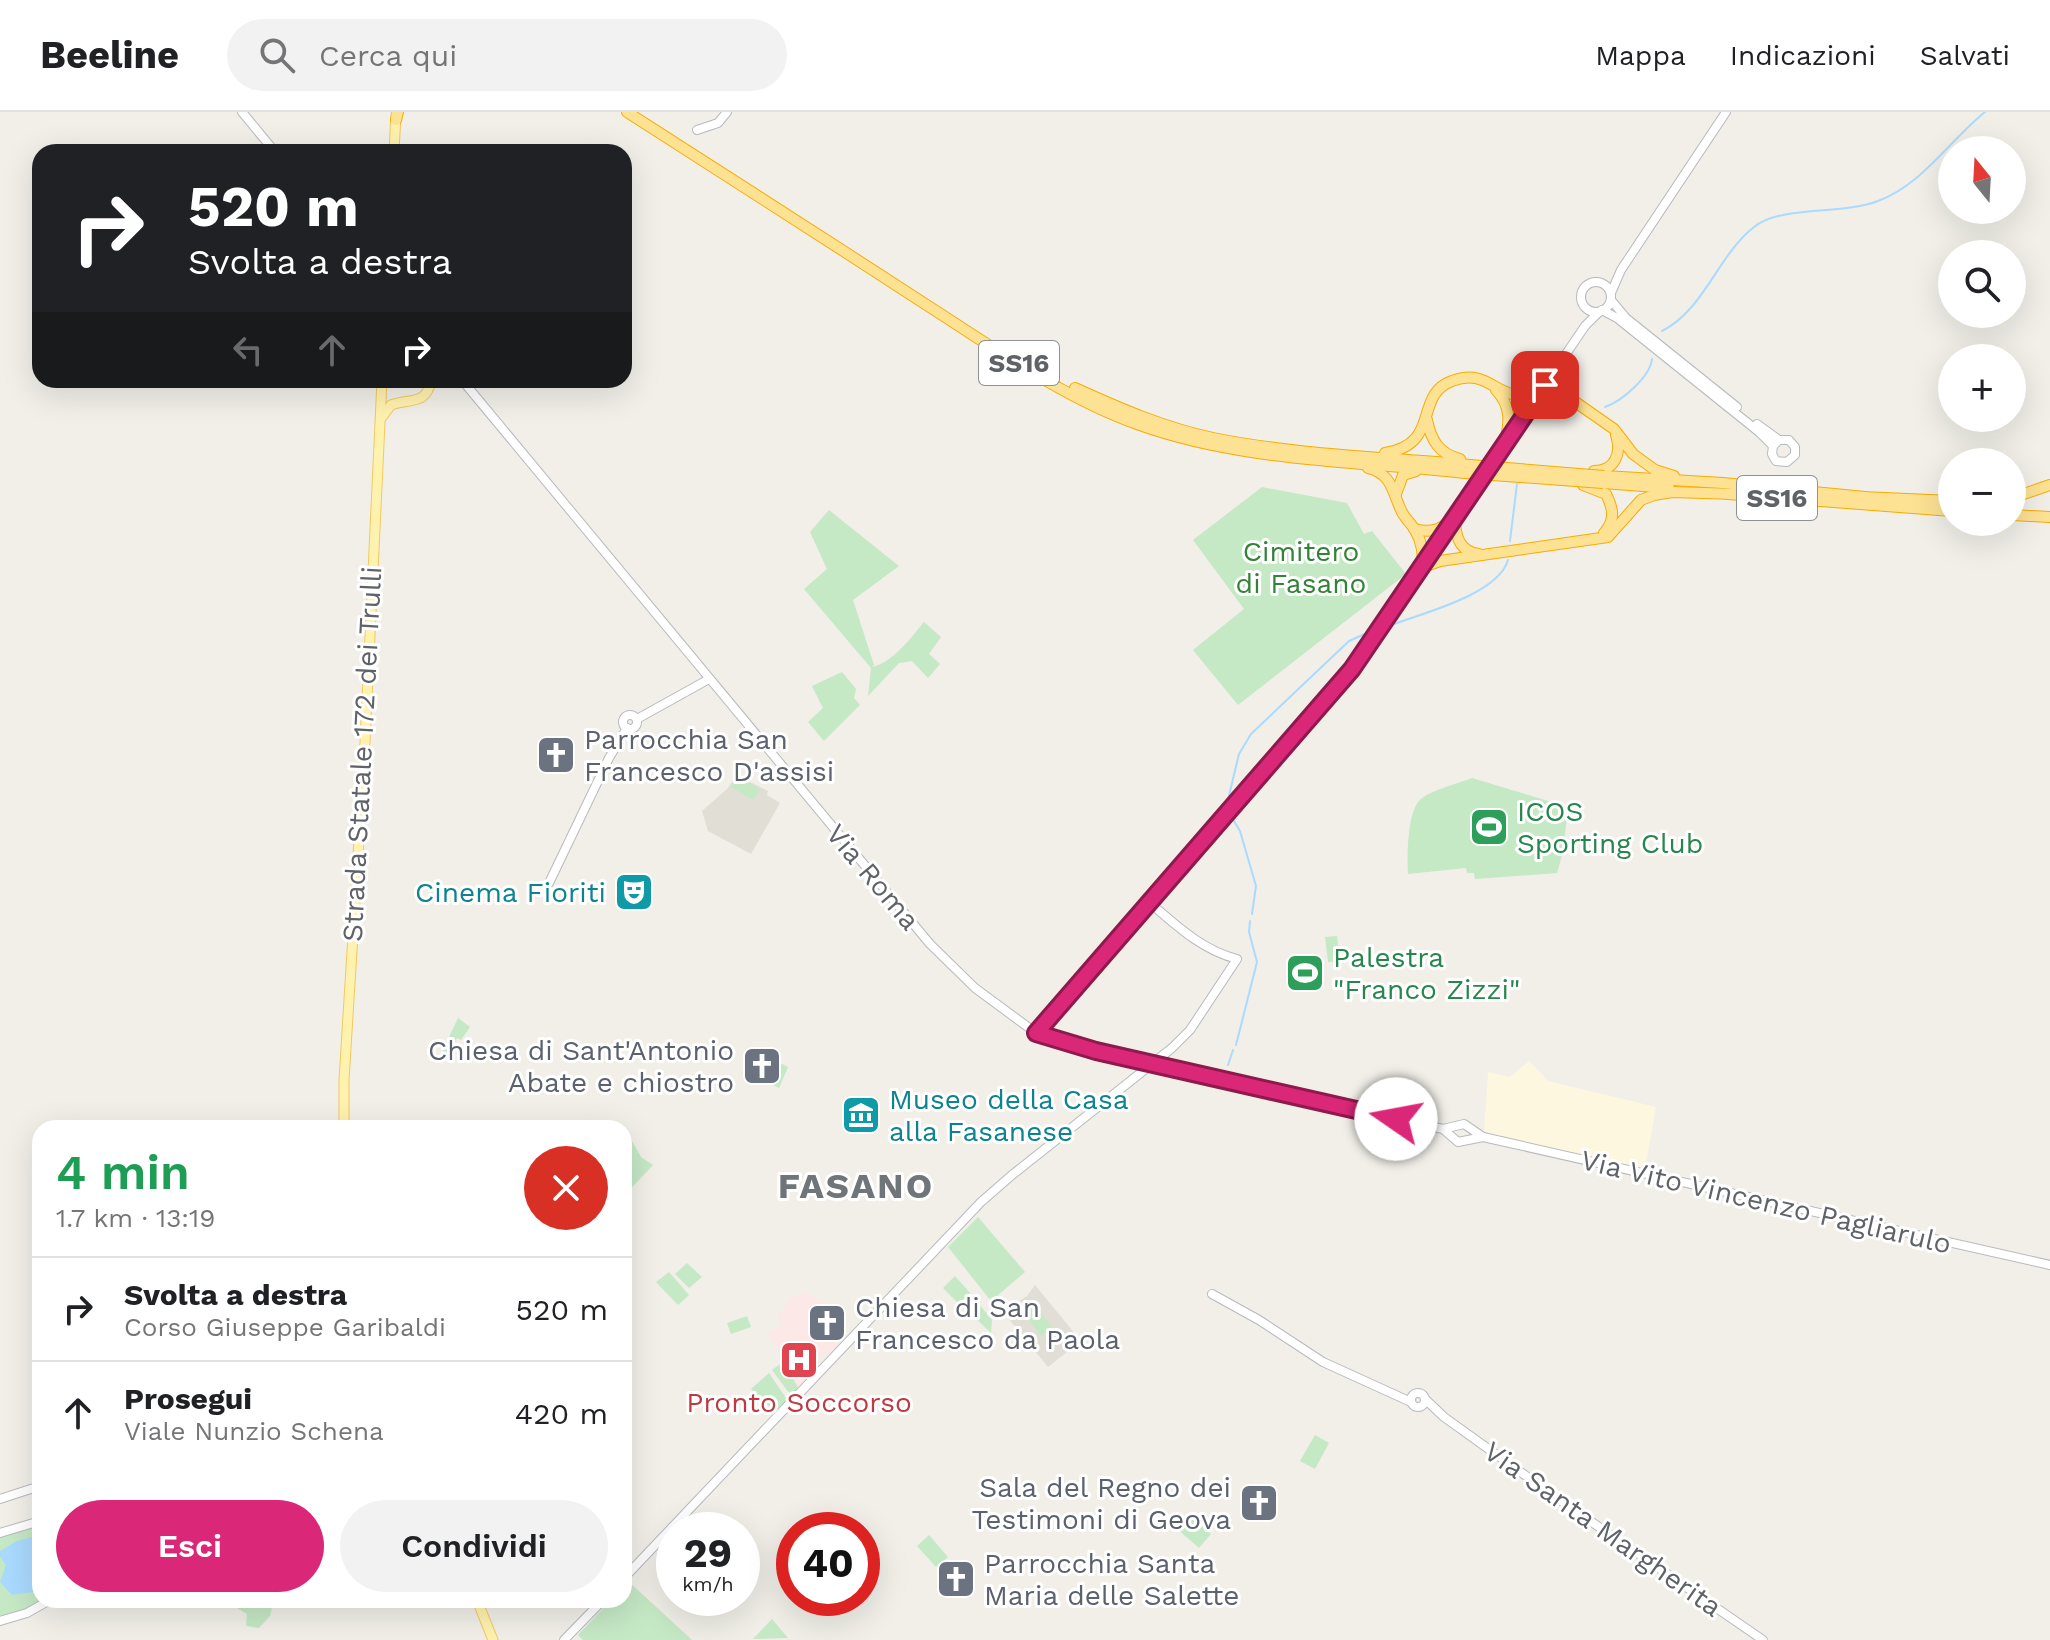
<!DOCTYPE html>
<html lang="it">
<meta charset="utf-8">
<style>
:root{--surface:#fff;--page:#f2f2f2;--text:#202124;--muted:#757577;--line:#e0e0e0;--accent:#db2777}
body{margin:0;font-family:"Work Sans",sans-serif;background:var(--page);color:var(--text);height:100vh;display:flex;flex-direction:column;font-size:30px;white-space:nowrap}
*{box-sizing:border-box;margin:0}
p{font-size:26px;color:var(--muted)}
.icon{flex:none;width:44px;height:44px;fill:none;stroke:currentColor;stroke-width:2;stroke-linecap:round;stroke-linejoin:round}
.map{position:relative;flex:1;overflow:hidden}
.side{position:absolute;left:32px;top:1008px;width:600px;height:488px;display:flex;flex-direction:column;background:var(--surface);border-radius:24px;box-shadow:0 8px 32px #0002}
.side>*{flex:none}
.top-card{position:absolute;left:32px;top:32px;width:600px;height:244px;border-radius:24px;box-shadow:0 8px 32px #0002;background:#202124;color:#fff;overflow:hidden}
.needle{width:52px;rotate:342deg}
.tools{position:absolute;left:1938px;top:24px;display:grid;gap:16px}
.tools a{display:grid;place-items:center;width:88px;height:88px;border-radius:50%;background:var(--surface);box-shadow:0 8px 32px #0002;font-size:40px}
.speed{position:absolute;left:656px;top:1400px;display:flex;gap:16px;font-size:40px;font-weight:700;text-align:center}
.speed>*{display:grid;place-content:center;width:104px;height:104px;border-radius:50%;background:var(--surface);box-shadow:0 8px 32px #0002;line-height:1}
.speed small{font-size:20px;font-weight:400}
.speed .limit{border:12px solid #d22;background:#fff;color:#111}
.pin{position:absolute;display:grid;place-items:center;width:68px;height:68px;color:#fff;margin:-34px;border-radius:16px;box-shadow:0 4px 12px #0006}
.me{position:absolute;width:88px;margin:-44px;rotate:282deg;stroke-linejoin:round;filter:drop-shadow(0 0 6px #0008)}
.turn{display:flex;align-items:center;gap:28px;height:168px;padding:0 24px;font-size:36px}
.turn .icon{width:104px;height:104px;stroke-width:2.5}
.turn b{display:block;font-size:56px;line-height:68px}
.lanes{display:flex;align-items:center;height:76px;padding:0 24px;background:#0003;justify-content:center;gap:40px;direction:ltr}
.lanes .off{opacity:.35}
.round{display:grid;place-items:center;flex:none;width:84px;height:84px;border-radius:42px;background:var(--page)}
.headline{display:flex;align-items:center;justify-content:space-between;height:136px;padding:0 24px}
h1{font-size:48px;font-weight:600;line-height:60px;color:#1e9e55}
.primary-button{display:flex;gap:16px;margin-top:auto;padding:16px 24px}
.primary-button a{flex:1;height:92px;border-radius:48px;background:var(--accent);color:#fff;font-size:32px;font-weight:600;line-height:92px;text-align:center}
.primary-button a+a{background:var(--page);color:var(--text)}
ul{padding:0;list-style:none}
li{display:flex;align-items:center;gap:24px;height:104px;padding:0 24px;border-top:2px solid var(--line)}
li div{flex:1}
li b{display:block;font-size:30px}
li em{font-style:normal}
header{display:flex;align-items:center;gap:48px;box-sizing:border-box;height:112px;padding:0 40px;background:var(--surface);border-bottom:2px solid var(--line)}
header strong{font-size:38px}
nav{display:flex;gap:44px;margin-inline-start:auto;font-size:28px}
.search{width:560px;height:72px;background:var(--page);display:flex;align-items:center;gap:20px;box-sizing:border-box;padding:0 28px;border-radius:44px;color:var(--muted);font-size:30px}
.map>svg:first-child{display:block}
.commercial{fill:#fef7e0}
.education{fill:#e1ded6}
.medical{fill:#fce8e6}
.green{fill:#c5e8c5}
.water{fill:#aadaff}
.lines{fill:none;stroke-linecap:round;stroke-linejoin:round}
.stream{stroke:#aadaff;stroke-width:2}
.secondary-casing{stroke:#b6babf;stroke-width:10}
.primary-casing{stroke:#f2c960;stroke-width:11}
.highway-casing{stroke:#f9ab00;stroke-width:12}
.secondary{stroke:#fff;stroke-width:8}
.primary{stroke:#fff2af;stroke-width:9}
.highway{stroke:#fde293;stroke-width:10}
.highway-bridge-casing{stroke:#f9ab00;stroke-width:12;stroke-linecap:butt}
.highway-bridge{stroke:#fde293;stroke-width:10}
.route-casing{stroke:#8e194d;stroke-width:20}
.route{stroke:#db2777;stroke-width:14}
.labels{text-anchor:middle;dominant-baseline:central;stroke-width:6;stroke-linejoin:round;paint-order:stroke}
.shield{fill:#fff;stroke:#8f9295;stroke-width:2}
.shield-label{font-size:26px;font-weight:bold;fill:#5f6368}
.park-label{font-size:28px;fill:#348238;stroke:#fff}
.worship-label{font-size:28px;fill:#5b616d;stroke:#fff;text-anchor:start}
.street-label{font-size:28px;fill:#5f6368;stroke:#fff}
.leisure-label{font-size:28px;fill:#27864d;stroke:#fff;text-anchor:start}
.culture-label{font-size:28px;fill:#0d838f;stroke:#fff;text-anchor:end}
.health-label{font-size:28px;fill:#be3a42;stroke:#fff}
.district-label{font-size:36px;font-weight:bold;letter-spacing:2px;fill:#70757a;stroke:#fff}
</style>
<header>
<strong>Beeline</strong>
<div class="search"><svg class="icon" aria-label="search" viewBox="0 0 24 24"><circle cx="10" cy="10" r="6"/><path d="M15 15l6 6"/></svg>Cerca qui</div>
<nav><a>Mappa</a><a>Indicazioni</a><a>Salvati</a></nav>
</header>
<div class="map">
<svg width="2050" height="1528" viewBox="0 0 2050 1528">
<rect width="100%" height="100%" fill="#f1efe8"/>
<path class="commercial" d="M 1529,949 L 1548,969 L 1656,995 L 1645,1057 L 1484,1021 L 1488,960 L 1510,965 Z"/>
<g class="education">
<path d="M 736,663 L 768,679 L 767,683 L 780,691 L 751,742 L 708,719 L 702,699 L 728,676 Z"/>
<path d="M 1035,1173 L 1081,1229 L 1048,1255 L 1003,1200 L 1027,1184 Z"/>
</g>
<path class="medical" d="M 806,1180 L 841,1202 L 830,1219 L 835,1223 L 832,1228 L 840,1234 L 809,1251 L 817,1259 L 799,1277 L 768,1221 L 783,1213 L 777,1206 L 790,1187 Z"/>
<g class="green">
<path d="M 1262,375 L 1347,391 L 1364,422 L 1372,419 L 1406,462 L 1238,593 L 1193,538 L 1244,497 L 1193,428 Z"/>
<path d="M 829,398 L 899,454 L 853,488 L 874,553 L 872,555 C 892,551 911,526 924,510 L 941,525 L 929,542 L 940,552 L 928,566 L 912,549 L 899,551 L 868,584 L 871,556 L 804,477 L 827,457 L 810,420 Z"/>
<path d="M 842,560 L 856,577 L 854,586 L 860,593 L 824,629 L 808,610 L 823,596 L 812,574 Z"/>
<path d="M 738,664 L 760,677 L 753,688 L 731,675 Z"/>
<path d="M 1472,666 L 1568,695 L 1563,740 L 1557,761 L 1475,767 L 1474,761 L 1467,761 L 1466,756 L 1408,762 C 1407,745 1407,700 1420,688 C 1428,679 1460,671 1472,666 Z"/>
<path d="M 1337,824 L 1340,849 L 1328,850 L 1325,825 Z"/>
<path d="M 458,906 L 470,915 L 461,928 L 457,926 L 447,947 L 443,948 L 441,942 Z"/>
<path d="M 778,950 L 788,955 L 779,976 L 768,970 Z"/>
<path d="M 627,1020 L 641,1045 L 653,1053 L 624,1084 L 624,1025 Z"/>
<path d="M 978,1105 L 1025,1160 L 991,1189 L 948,1135 Z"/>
<path d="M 687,1151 L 702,1165 L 689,1176 L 675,1162 Z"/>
<path d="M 669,1160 L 689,1183 L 678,1193 L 656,1170 Z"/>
<path d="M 955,1164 L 970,1181 L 959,1192 L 943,1176 Z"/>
<path d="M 979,1192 L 992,1208 L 991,1221 L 969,1200 Z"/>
<path d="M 1034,1192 L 1052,1215 L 1041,1224 L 1023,1201 Z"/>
<path d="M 747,1204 L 751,1215 L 731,1222 L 727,1211 Z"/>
<path d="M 783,1250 L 799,1277 L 792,1285 L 772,1258 Z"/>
<path d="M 769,1261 L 788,1289 L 776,1301 L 751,1277 Z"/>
<path d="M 1315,1323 L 1329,1331 L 1315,1357 L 1300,1349 Z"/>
<path d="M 1187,1402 L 1211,1422 L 1199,1436 L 1175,1415 Z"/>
<path d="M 40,1411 L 40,1488 L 46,1488 L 26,1499 L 0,1505 L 0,1424 Z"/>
<path d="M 929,1423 L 948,1445 L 936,1455 L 917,1434 Z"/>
<path d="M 628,1469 L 692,1528 L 583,1528 L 578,1523 L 611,1488 L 624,1488 L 624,1474 Z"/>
<path d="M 224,1488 L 268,1488 L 272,1495 L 270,1504 L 259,1516 L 246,1514 L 247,1502 Z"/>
<path d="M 772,1507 L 788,1526 L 753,1527 Z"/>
</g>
<path class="water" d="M 40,1423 L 40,1460 L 36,1458 L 31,1464 L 40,1466 L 40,1479 L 12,1483 L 0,1470 L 6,1453 L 0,1445 L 0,1439 L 17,1429 Z"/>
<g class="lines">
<g class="stream">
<path d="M 1662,219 C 1704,198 1718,143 1754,115 C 1781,93 1843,103 1878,89 C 1923,72 1949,29 1985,0"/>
<path d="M 1605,295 C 1622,289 1650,265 1652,247"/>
<path d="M 1510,429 L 1517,372"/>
<path d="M 1388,514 C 1420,502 1498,483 1508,448"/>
<path d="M 1226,696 L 1239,642 L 1251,622 L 1349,529 L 1374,518"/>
<path d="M 1229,701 L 1240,719 L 1256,774 L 1252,802"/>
<path d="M 1236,933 L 1257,850 L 1249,820 L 1250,809"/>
<path d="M 1228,953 L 1233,938"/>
</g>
<defs>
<g id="secondary">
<path d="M 242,0 L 275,40"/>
<path d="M 697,18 L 718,11 L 727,0"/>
<circle cx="1596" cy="185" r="15"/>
<path d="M 1611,181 L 1621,158 L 1726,0"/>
<path d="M 1611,188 L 1626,206 L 1737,295"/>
<path d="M 1602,198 L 1617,206 L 1759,320 L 1773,334 L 1772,342 L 1776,349 L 1787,350 L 1795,343 L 1795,335 L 1789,328 L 1779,328 L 1773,334"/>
<path d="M 462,268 L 930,832 L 975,876 L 1036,921 L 1096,939 L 1443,1017 L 1458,1030 L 1483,1025 L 1464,1012 L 1443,1017"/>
<path d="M 1757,312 L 1779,328"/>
<circle cx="630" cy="610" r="7"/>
<path d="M 637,607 L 709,567"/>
<path d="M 549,771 L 609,646 L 627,616"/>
<path d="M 1036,921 L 1352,557 L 1585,214 L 1599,200"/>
<path d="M 1483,1025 L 2050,1153"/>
<path d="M 1212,1182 L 1259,1208 L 1323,1250 L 1411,1290"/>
<circle cx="1418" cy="1288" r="7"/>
<path d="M 1425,1287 L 1444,1305 L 1554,1384 L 1763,1528"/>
<path d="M 0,1387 L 40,1374"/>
<path d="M 0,1421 L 40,1409"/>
<path d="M 624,1466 L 981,1090 L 1012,1063 L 1172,936 L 1190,918 L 1237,847 C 1202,838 1177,814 1150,791"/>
<path d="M 0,1509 L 27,1501 L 50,1488"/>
<path d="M 564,1528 L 603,1488"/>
</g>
<g id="primary">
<path d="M 394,40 L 396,3"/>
<path d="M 382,305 L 391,293 C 409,286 427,294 431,268"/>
<path d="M 344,1016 L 344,968 L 365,630 L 382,268"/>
<path d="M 477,1488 L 493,1528"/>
</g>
<g id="highway">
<path d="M 627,0 C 725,63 824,126 922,190 C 988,232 1063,286 1137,312 C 1242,350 1356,349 1465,361"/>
<path d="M 396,8 L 398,0"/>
<path d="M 1558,254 L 1561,275 L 1571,287 L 1614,317 L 1633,342 L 1655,358 L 1674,364"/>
<path d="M 1075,276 C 1119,296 1165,316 1213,326 C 1297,343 1385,345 1470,353"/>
<path d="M 1496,278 C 1512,295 1510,311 1504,333"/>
<path d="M 1537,285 L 1554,282 L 1569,286"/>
<path d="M 1427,308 C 1431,328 1439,342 1460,347"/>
<path d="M 1385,341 C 1442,332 1413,283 1452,269 C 1496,252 1498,303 1545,273"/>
<path d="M 1368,356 C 1392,362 1392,379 1401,398 C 1404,406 1411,411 1415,418 C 1422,430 1423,441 1423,455 L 1440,449 L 1608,425 L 1641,388 L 1654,383 L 1672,380 L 1735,382"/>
<path d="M 1594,359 C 1615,359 1622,341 1616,323"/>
<path d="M 1604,364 L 1723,371 L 1865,385"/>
<path d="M 1603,371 L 1669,376"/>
<path d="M 1583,373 L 1606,382 C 1613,396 1616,408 1604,421"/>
<path d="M 1396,382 L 1403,363 L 1416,359"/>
<path d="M 1728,382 L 1952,399"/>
<path d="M 1862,385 L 1952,389"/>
<path d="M 2012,386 L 2050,373"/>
<path d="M 2012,403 L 2050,405"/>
<path d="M 1455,406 C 1455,423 1459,440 1479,442"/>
<path d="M 1414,417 C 1433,422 1440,417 1455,406"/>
</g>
</defs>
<use href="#secondary" class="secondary-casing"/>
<use href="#primary" class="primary-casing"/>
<use href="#highway" class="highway-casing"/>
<use href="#secondary" class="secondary"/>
<use href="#primary" class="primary"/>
<use href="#highway" class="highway"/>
<defs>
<g id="highway-bridge">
<path d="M 1470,353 L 1604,364"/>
<path d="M 1465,361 L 1603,371"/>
</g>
</defs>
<use href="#highway-bridge" class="highway-bridge-casing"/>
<use href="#highway-bridge" class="highway-bridge"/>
</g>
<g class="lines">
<defs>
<path id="route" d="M 1396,1007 L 1096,939 L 1036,921 L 1352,557 L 1545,273"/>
</defs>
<use href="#route" class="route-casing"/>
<use href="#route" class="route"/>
</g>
<defs>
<symbol id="church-square" viewBox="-11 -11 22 22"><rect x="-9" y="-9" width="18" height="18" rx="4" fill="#6b7280" stroke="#fff"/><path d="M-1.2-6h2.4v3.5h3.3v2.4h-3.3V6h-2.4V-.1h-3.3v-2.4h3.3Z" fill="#fff"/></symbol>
<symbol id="stadium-square" viewBox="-11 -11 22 22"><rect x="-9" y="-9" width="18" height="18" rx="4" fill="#2e9e5b" stroke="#fff"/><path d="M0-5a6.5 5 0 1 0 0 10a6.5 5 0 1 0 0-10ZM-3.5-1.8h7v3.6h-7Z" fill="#fff"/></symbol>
<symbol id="theatre-square" viewBox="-11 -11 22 22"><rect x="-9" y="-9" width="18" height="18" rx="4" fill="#0f9aa8" stroke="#fff"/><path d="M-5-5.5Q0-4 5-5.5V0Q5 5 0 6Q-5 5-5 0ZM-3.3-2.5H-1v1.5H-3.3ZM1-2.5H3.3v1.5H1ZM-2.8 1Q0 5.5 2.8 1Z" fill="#fff"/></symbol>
<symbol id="museum-square" viewBox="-11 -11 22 22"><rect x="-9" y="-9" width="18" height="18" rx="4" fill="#0f9aa8" stroke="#fff"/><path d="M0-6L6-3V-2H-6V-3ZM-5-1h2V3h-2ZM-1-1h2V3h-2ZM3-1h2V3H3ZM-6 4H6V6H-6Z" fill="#fff"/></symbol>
<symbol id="hospital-square" viewBox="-11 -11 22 22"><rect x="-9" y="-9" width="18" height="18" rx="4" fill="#e0444e" stroke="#fff"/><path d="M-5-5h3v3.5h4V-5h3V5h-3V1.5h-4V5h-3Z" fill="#fff"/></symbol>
</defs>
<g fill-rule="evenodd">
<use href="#church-square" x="534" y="621" width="44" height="44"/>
<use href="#stadium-square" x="1467" y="693" width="44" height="44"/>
<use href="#theatre-square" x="612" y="758" width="44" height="44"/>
<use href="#stadium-square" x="1283" y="839" width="44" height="44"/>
<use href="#church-square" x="740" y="932" width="44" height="44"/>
<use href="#museum-square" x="839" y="981" width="44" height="44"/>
<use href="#church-square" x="805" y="1189" width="44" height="44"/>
<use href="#hospital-square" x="777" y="1226" width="44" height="44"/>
<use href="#church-square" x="1237" y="1369" width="44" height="44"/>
<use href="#church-square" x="934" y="1445" width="44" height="44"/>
</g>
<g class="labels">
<g class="shield">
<rect x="979" y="229" width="80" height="44" rx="6"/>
<rect x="1737" y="364" width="80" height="44" rx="6"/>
</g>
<g class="shield-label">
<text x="1019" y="251">SS16</text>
<text x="1777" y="386">SS16</text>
</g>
<g class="park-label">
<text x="1301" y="439">Cimitero<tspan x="1301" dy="32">di Fasano</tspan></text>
</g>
<g class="worship-label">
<text x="584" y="627">Parrocchia San<tspan x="584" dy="32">Francesco D'assisi</tspan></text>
<text x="734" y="938" text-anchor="end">Chiesa di Sant'Antonio<tspan x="734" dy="32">Abate e chiostro</tspan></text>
<text x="855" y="1195">Chiesa di San<tspan x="855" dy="32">Francesco da Paola</tspan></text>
<text x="1231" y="1375" text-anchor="end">Sala del Regno dei<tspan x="1231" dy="32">Testimoni di Geova</tspan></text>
<text x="984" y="1451">Parrocchia Santa<tspan x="984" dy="32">Maria delle Salette</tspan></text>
</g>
<g class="street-label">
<text transform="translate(362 642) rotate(-87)">Strada Statale 172 dei Trulli</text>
<text transform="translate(873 765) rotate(50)">Via Roma</text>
<text transform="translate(1766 1090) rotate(13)">Via Vito Vincenzo Pagliarulo</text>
<text transform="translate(1603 1417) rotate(35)">Via Santa Margherita</text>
</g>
<g class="leisure-label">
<text x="1517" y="699">ICOS<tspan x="1517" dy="32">Sporting Club</tspan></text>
<text x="1333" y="845">Palestra<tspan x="1333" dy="32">"Franco Zizzi"</tspan></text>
</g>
<g class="culture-label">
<text x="606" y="780">Cinema Fioriti</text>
<text x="889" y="987" text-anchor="start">Museo della Casa<tspan x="889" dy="32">alla Fasanese</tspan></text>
</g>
<g class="health-label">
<text x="799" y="1290">Pronto Soccorso</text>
</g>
<g class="district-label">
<text x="856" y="1074">FASANO</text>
</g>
</g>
</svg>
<div class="tools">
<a><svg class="needle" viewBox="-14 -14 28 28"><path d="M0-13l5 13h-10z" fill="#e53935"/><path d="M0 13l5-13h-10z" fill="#757577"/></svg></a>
<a><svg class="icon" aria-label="search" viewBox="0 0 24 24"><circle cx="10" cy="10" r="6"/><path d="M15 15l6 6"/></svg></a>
<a>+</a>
<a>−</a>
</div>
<div class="speed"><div>29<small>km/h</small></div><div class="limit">40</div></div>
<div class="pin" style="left:1545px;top:273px;background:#d93025"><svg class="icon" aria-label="arrive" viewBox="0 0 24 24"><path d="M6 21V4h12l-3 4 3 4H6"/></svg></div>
<svg class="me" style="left:1396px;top:1007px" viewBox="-20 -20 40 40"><circle r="19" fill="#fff"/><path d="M0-13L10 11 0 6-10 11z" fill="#db2777"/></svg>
<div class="top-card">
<div class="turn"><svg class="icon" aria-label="right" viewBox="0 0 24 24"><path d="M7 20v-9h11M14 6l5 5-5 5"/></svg><div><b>520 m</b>Svolta a destra</div></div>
<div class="lanes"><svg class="icon off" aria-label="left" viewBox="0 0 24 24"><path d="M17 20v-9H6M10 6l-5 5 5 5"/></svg><svg class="icon off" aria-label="ahead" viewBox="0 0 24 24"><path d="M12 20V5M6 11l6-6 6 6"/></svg><svg class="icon" aria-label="right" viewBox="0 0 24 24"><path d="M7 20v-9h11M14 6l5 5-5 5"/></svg></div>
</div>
<section class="side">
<div class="headline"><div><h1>4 min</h1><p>1.7 km · 13:19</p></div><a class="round" style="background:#d93025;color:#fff"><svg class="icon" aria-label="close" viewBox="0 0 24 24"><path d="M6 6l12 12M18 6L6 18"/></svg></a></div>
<ul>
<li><svg class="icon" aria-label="right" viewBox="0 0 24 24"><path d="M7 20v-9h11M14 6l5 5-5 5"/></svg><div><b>Svolta a destra</b><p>Corso Giuseppe Garibaldi</p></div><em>520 m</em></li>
<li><svg class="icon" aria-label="ahead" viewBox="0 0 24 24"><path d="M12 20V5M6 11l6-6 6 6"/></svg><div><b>Prosegui</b><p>Viale Nunzio Schena</p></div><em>420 m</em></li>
</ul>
<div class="primary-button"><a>Esci</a><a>Condividi</a></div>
</section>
</div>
